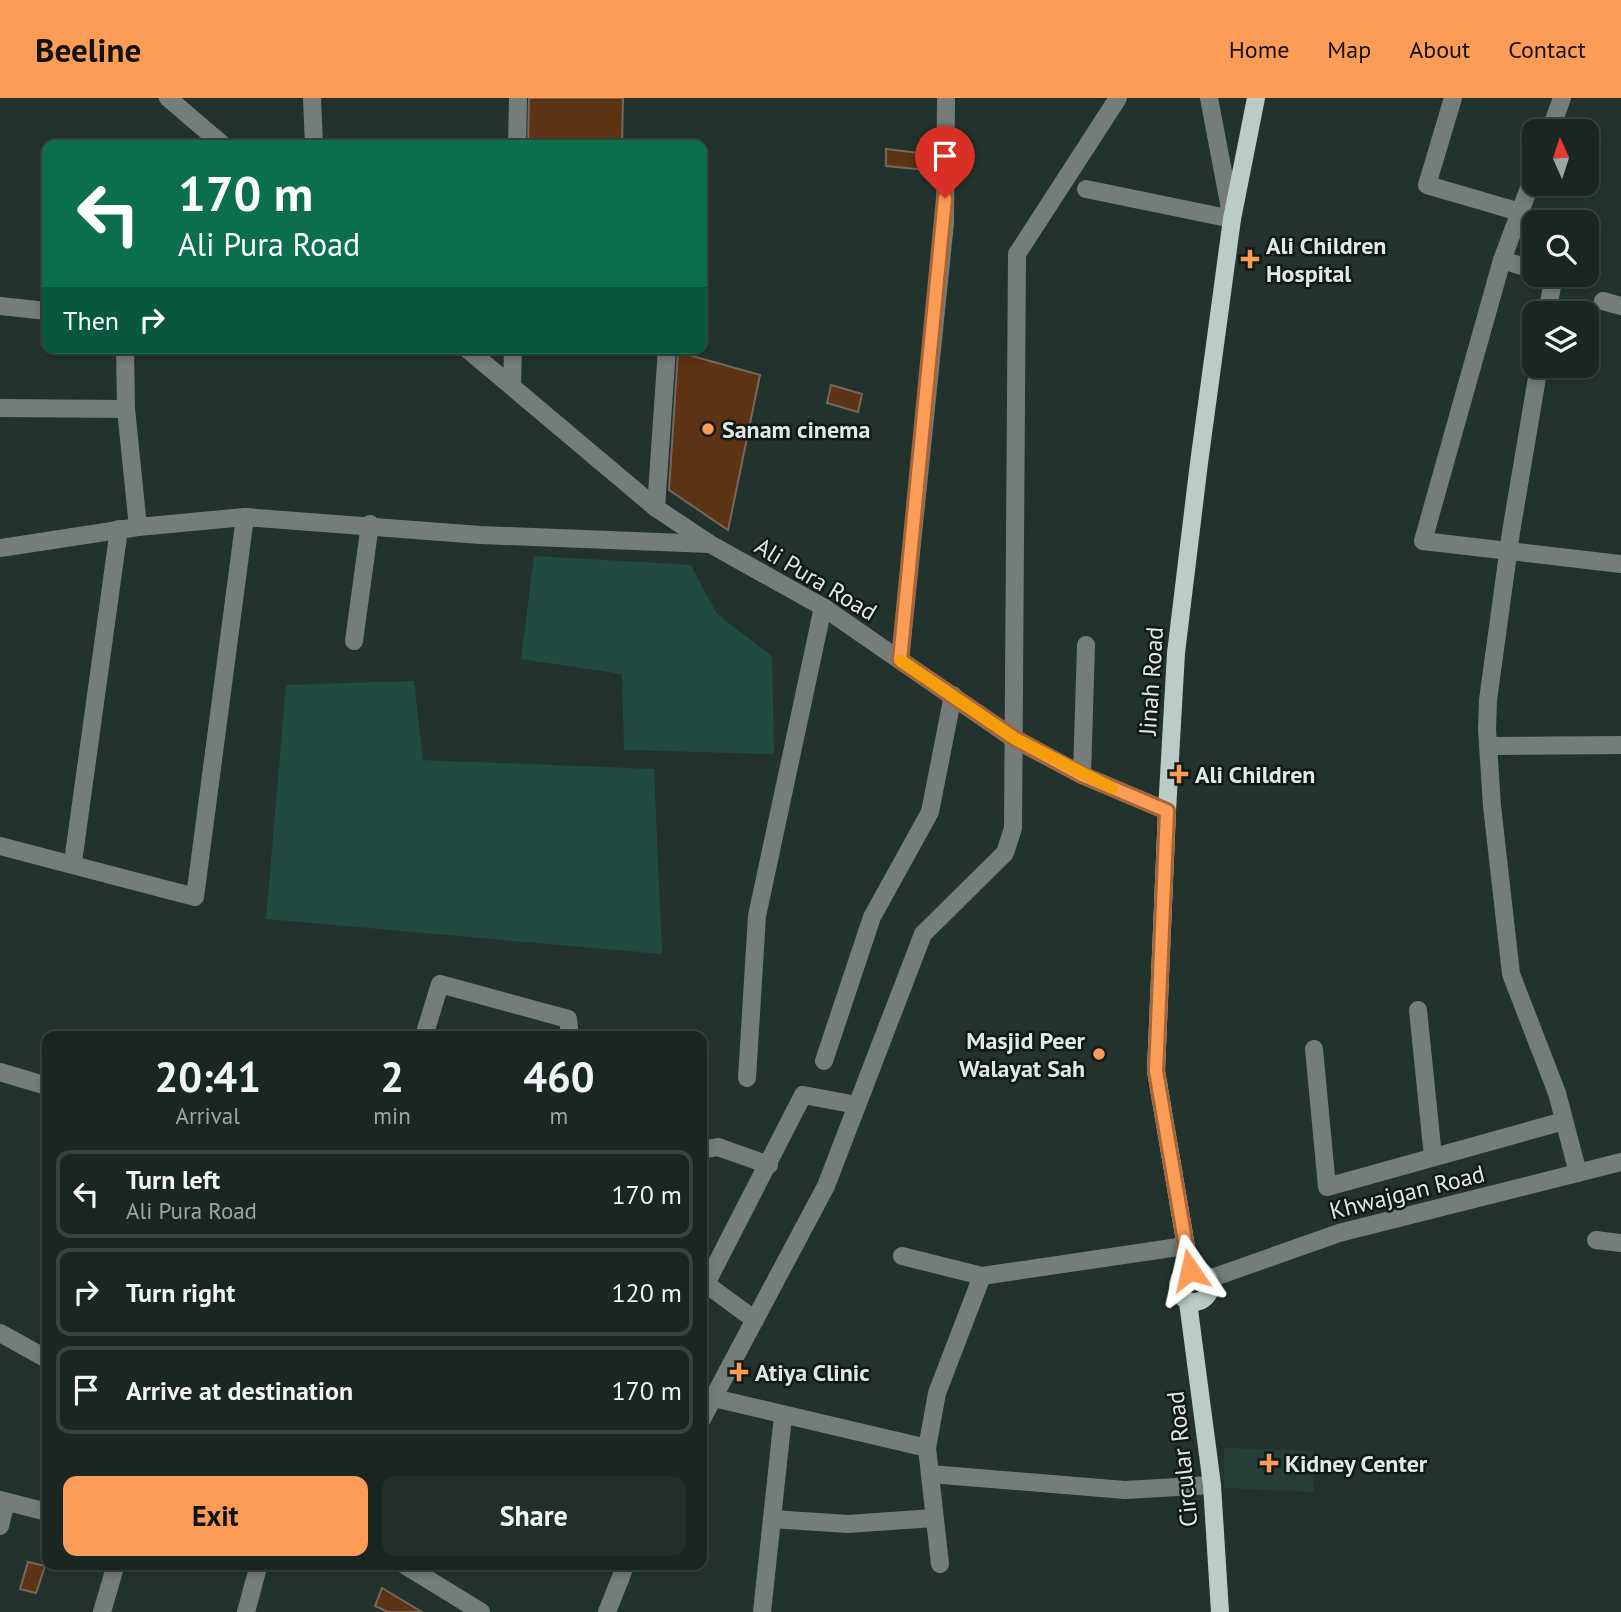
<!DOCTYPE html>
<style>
:root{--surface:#1a2622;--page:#232e2a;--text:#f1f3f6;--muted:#9fa5a5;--line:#384340;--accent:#fd9c56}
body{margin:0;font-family:"PT Sans",sans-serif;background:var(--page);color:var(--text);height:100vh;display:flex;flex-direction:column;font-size:26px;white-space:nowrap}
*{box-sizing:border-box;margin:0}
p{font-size:23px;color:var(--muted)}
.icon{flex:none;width:38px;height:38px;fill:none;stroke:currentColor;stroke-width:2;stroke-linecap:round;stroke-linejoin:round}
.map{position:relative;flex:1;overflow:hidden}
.panel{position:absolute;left:42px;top:933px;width:665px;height:539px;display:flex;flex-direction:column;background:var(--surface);border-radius:14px;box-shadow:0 4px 10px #0003,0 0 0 2px var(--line)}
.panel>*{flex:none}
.banner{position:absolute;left:42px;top:42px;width:665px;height:214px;border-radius:14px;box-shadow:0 4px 10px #0003,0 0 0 2px var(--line);background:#0b6e4f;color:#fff;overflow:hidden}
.needle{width:46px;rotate:357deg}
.controls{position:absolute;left:1522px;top:21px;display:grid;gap:14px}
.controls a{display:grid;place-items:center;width:77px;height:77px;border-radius:14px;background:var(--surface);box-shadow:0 4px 10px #0003,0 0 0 2px var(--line);font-size:35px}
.pin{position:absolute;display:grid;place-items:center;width:60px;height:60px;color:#fff;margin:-72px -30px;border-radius:50% 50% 50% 0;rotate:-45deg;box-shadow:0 0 7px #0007}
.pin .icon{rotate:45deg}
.me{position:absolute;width:77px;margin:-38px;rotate:349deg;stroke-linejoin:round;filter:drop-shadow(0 0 5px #0008)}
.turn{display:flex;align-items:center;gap:24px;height:147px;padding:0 21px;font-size:32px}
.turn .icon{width:91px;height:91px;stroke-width:2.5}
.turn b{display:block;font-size:49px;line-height:60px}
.then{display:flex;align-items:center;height:66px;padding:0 21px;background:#0003;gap:14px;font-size:26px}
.eta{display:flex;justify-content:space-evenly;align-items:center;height:119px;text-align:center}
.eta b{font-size:42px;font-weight:600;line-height:49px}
.button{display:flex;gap:14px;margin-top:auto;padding:14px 21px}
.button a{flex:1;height:80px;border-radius:14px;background:var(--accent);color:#111;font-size:28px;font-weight:600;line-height:80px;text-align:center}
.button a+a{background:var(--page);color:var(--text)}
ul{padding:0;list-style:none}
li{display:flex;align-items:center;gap:21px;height:88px;margin:0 14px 10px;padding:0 7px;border:4px solid var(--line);border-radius:14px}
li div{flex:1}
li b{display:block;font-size:26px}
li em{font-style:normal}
header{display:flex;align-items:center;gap:42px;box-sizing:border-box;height:98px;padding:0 35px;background:var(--accent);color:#111}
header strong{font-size:33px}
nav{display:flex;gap:38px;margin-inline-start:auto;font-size:24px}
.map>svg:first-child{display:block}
.built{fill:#253e38}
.green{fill:#214a41}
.building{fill:#5c3313;stroke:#75675e;stroke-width:2}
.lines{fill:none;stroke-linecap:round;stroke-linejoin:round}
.minor{stroke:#757d7b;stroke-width:18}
.major{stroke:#bbccc7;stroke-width:18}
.route-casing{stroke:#a46538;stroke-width:18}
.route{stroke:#fd9c56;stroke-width:12}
.slow{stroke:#f59e0b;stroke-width:12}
.poi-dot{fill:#fd9c56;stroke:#111917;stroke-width:2.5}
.labels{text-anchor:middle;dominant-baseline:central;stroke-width:5;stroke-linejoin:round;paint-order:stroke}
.poi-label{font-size:24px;font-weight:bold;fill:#dfe9e6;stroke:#111917;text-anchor:start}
.street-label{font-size:24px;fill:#dfe9e6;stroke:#111917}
</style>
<header>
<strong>Beeline</strong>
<nav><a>Home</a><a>Map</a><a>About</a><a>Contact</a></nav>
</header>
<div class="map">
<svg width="1621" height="1514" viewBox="0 0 1621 1514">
<rect width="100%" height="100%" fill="#22332e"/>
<path class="built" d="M 1224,1350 L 1313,1353 L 1314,1394 L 1224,1390 Z"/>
<g class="green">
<path d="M 534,458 L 691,467 L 717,516 L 772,558 L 774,656 L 624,652 L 622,576 L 521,561 Z"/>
<path d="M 414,583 L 423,662 L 654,671 L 662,856 L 266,821 L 286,587 Z"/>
</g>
<g class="building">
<path d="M 529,0 L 623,0 L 622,47 L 528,47 Z"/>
<path d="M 886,51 L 927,56 L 927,72 L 886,68 Z"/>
<path d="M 678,254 L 760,277 L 728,432 L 669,392 Z"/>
<path d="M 831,287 L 862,296 L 858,314 L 827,305 Z"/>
<path d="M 28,1464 L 45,1468 L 36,1495 L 20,1491 Z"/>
<path d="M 382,1490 L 422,1514 L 388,1514 L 375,1508 Z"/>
</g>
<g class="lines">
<g class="minor">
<path d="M 168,0 L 223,47"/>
<path d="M 312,0 L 314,47"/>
<path d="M 1453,0 L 1427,87 L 1520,114"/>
<path d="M 1550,33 L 1562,0"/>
<path d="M 517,47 L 518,0"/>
<path d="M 1535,74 L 1502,162 L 1535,172"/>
<path d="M 1086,91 L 1232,121 L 1209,0"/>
<path d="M 1502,162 L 1423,443 L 1621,466"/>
<path d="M 1603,203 L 1621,208"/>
<path d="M 0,208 L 47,213"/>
<path d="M 1547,215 L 1554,178 L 1548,177"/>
<path d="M 125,250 L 126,311 L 138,429"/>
<path d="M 466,250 L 656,410 L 710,446 L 823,509 L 1014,641 L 1082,677 L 1167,713"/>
<path d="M 1539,268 L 1511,434 L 1488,602 L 1487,631 L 1492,708 L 1511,876 L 1557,995 L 1578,1075"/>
<path d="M 512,288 L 513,250"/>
<path d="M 0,310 L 126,311"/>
<path d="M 656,410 L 667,250"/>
<path d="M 0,450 L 138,429 L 245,419"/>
<path d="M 354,543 L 370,426"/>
<path d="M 900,562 L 945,125 L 946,0"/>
<path d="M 1490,648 L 1621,647"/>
<path d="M 1082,677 L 1086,547"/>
<path d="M 0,748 L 195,799 L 245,419 L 480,437 L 710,446"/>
<path d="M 73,764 L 119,431"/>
<path d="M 1418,912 L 1433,1059"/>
<path d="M 424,938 L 440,886 L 568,921 L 570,938"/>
<path d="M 1314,951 L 1327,1089 L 1564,1023"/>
<path d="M 824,963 L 872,819 L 930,714 L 953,597"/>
<path d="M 0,974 L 47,988"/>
<path d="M 747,980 L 757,818 L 823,509"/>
<path d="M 702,1052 L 718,1049 L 769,1067"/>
<path d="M 1596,1142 L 1621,1145"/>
<path d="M 902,1158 L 982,1178 L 1185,1148"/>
<path d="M 1209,1181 L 1339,1135 L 1621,1064"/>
<path d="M 755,1222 L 706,1186 L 803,997 L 857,1007"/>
<path d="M 0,1235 L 47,1261"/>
<path d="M 714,1300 L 927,1350"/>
<path d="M 702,1321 L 826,1088 L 923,836 L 1005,755 L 1013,730 L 1017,156 L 1118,0"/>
<path d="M 930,1376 L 1125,1392 L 1212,1387"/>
<path d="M 0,1402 L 47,1414"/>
<path d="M 772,1421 L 848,1426 L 934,1420"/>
<path d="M 0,1428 L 6,1404"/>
<path d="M 403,1466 L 481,1514"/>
<path d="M 940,1466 L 927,1350 L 937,1295 L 982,1178"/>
<path d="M 102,1514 L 116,1466"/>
<path d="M 246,1514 L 259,1466"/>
<path d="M 607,1514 L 626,1466"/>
<path d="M 762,1514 L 783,1318"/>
</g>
<g class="major">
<circle cx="1194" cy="1188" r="16"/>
<path d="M 1190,1172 L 1156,973 L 1167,713 L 1176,555 L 1199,365 L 1232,121 L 1256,0"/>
<path d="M 1188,1204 L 1212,1387 L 1220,1514"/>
</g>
</g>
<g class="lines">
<defs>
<path id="route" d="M 945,100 L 900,562 L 1014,640 L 1082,677 L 1167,713 L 1156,973 L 1190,1172"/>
</defs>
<use href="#route" class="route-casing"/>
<use href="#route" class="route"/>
<path class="slow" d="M 901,563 L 1014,640 L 1112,690"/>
</g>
<g class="poi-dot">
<path d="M1246.5 150.5h7v7h7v7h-7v7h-7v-7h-7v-7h7z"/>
<circle cx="708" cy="331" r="7"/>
<path d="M1175.5 665.5h7v7h7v7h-7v7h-7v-7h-7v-7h7z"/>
<circle cx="1099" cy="956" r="7"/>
<path d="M735.5 1263.5h7v7h7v7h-7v7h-7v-7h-7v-7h7z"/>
<path d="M1265.5 1354.5h7v7h7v7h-7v7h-7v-7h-7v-7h7z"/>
</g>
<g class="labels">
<g class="poi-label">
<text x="1266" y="147">Ali Children<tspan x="1266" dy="28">Hospital</tspan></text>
<text x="722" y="331">Sanam cinema</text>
<text x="1195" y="676">Ali Children</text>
<text x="1085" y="942" text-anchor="end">Masjid Peer<tspan x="1085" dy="28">Walayat Sah</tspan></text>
<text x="755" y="1274">Atiya Clinic</text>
<text x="1285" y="1365">Kidney Center</text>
</g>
<g class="street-label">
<text transform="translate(816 481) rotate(31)">Ali Pura Road</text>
<text transform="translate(1151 583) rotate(-86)">Jinah Road</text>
<text transform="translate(1407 1094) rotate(-14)">Khwajgan Road</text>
<text transform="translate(1182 1361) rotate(-96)">Circular Road</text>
</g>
</g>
</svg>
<div class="controls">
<a><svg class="needle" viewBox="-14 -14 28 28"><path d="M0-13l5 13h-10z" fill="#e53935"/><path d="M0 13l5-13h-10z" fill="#9fa5a5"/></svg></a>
<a><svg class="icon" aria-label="search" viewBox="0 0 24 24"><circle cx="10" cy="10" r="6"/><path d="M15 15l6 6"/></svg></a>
<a><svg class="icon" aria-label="layers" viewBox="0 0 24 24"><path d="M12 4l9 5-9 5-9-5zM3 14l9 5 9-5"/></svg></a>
</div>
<div class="pin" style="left:945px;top:100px;background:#d93025"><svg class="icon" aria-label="arrive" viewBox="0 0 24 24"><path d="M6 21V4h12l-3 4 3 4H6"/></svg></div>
<svg class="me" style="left:1190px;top:1172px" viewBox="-20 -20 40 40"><path d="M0-17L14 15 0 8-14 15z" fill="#fd9c56" stroke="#fff" stroke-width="4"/></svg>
<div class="banner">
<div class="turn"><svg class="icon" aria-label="left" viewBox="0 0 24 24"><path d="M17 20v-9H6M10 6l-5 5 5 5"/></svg><div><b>170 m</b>Ali Pura Road</div></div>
<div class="then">Then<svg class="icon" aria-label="right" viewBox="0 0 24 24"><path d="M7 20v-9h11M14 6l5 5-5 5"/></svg></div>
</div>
<section class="panel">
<div class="eta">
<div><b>20:41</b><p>Arrival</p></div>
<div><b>2</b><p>min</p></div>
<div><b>460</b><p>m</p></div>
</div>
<ul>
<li><svg class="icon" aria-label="left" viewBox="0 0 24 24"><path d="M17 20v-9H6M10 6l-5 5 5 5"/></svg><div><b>Turn left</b><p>Ali Pura Road</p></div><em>170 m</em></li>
<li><svg class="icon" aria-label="right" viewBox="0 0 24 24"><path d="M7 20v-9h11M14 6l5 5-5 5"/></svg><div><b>Turn right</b></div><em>120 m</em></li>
<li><svg class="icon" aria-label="arrive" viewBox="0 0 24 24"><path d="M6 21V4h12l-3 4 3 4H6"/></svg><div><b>Arrive at destination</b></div><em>170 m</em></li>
</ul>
<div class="button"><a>Exit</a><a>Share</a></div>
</section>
</div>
